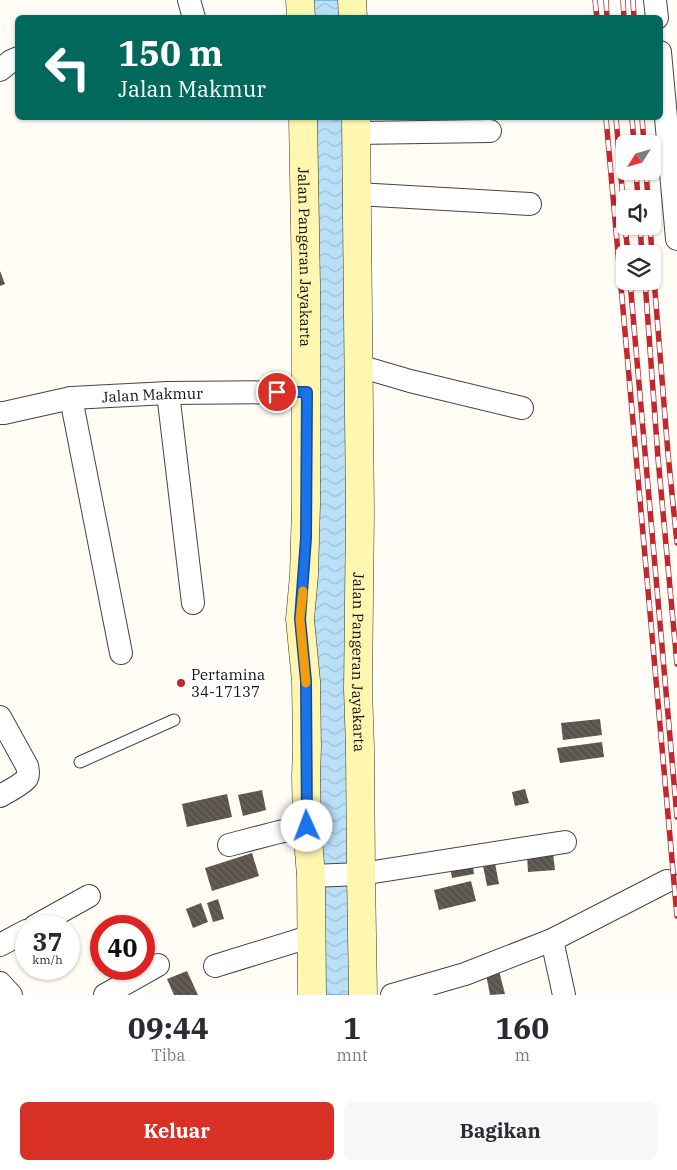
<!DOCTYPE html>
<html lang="id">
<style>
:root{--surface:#fff;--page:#f7f7f7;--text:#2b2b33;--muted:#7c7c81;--accent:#d93025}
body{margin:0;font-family:"IBM Plex Serif",serif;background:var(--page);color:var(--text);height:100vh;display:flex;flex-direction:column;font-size:19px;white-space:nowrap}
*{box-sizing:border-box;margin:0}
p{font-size:16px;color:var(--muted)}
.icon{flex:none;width:28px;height:28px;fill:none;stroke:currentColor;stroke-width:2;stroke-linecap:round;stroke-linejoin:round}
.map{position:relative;height:995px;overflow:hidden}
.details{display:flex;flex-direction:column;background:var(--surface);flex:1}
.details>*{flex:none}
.top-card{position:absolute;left:15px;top:15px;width:648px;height:105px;border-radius:8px;box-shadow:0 1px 4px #0004;background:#00695c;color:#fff;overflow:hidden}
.needle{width:32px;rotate:233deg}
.fabs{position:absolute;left:616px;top:135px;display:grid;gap:10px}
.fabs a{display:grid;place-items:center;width:45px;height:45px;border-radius:8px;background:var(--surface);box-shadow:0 1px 4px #0004;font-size:25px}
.speed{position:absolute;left:15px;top:915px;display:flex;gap:10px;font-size:25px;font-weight:700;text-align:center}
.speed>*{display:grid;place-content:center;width:65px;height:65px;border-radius:50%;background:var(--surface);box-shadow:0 1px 4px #0004;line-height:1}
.speed small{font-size:12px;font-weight:400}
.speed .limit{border:8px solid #d22;background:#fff;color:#111}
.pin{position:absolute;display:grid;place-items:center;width:42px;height:42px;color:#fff;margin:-21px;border:2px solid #fff;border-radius:50%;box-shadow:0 1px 5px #0007}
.me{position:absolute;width:55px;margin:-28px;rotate:358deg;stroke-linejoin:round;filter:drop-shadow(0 0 4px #0008)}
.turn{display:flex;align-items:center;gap:18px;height:105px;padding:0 20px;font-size:22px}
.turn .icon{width:65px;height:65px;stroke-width:2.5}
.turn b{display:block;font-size:35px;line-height:42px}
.eta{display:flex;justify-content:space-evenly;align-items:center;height:85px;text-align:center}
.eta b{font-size:30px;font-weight:700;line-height:35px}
.action{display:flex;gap:10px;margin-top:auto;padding:10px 20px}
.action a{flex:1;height:58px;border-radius:8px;background:var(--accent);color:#fff;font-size:20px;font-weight:700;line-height:58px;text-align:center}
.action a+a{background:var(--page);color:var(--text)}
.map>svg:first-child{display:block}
.water{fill:url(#water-waves);stroke:#3f96cf}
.building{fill:url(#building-back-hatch)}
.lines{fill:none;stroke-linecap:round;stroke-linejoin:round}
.lane-casing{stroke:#444;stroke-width:13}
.street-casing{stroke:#444;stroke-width:24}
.secondary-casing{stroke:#333;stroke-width:29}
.lane{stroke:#fff;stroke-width:11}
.street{stroke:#fff;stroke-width:22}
.secondary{stroke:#fff6b0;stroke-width:28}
.rail-casing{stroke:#c4262e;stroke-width:5.5}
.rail{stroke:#fff;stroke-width:4;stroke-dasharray:11;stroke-linecap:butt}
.route-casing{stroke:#114b97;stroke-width:12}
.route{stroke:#1a73e8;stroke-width:9}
.slow{stroke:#f59e0b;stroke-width:9}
.poi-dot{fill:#c4262e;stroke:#fff;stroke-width:2}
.labels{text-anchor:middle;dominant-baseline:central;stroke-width:5;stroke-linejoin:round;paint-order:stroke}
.street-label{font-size:15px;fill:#111;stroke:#fff}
.poi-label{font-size:15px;fill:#111;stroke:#fff;text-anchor:start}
</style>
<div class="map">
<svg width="677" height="995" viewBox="0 0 677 995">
<defs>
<pattern id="water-waves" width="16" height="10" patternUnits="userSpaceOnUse" patternTransform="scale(1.25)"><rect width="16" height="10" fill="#b9e0f7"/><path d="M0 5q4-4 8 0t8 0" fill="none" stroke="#9ebfd3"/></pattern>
<pattern id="building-back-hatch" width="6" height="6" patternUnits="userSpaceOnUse" patternTransform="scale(1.25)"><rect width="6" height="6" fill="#5a524d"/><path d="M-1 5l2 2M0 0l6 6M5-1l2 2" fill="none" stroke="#6d6662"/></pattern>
</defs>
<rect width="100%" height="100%" fill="#fffdf5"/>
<g class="water">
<path d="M 300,0 L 352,0 L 353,17 L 301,17 Z"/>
<path d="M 303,118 L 356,118 L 363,995 L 312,995 Z"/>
</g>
<g class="building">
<path d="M 0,271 L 5,284 L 0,286 Z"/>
<path d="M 600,719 L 602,735 L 563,740 L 561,723 Z"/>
<path d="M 602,742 L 604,757 L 560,763 L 557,748 Z"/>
<path d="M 525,789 L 529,803 L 515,806 L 512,792 Z"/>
<path d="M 262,790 L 266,810 L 243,816 L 238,795 Z"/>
<path d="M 227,794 L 232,817 L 187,827 L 182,804 Z"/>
<path d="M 252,853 L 259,876 L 212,891 L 205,868 Z"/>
<path d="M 493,853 L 499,884 L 487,886 L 481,855 Z"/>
<path d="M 553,853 L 555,870 L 528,872 L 527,855 Z"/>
<path d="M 472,858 L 474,874 L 452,878 L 449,862 Z"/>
<path d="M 471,881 L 476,901 L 439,910 L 434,890 Z"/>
<path d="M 218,899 L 224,919 L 213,922 L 207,903 Z"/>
<path d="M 201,903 L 208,922 L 193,928 L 186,909 Z"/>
<path d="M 187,971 L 198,995 L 174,995 L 167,979 Z"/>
<path d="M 499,971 L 505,994 L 490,995 L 486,974 Z"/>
</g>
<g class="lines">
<defs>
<path id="lane" d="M 80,762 L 174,720"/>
<g id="street">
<path d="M 189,0 L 194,18"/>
<path d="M 655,0 L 657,18"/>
<path d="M 660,52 L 677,239"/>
<path d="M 0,70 L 11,61 L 18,58"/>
<path d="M 357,133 L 490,131"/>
<path d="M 357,194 L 530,204"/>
<path d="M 359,366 L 410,381 L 522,408"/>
<path d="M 168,393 L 193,603"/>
<path d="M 71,398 L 121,653"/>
<path id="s1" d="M 0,413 L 4,413 L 71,398 L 168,393 L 307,392"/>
<path d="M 0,717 L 27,766 C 28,770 29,774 27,778 C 23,784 7,792 0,796"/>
<path d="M 229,845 L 279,832 L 307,826"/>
<path d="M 311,876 L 361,874 L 565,842"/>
<path d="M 35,926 L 89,896"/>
<path d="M 552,940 L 564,995"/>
<path d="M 0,945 L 26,931"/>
<path d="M 215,966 L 312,936"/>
<path d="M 0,983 L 11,995"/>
<path d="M 105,995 L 158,965"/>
<path d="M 392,995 L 465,974 L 552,940 L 667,881"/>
</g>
<g id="secondary">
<path d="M 300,0 L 301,18"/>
<path d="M 352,0 L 353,18"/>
<path id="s2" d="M 303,118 L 306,284 L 306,505 L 304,575 L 300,619 L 306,681 L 307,747 L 306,776 L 307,826 L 311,876 L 312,995"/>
<path id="s3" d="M 356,118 L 360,512 L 358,689 L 360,748 L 361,874 L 363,995"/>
</g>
</defs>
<use href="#lane" class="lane-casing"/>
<use href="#street" class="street-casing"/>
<use href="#secondary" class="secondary-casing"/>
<use href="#lane" class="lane"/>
<use href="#street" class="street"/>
<use href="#secondary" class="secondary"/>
<defs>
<g id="rail">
<path d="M 595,0 L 597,18"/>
<path d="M 606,0 L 607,18"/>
<path d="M 623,0 L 624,18"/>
<path d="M 633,0 L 634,18"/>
<path d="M 606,118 L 677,916"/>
<path d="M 616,118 L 625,223"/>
<path d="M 632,118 L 634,144"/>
<path d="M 642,118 L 644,144"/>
<path d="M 636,171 L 638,199"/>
<path d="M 646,171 L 648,199"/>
<path d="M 625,226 L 628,254"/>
<path d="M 640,226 L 642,254"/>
<path d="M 650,226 L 652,254"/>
<path d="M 652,254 L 668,454 L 677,543"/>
<path d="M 630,281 L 677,817"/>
<path d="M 645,281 L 658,458 L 677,664"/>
</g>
</defs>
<use href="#rail" class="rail-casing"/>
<use href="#rail" class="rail"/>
</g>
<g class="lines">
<defs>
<path id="route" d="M 277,392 L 307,392 L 306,538 L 300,619 L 306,681 L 307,826"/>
</defs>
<use href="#route" class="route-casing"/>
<use href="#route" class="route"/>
<path class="slow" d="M 303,591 L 300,619 L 306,683"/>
</g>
<circle class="poi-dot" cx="181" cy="683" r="5"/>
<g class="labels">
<g class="street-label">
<text stroke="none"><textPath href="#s2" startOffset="139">Jalan Pangeran Jayakarta</textPath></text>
<text stroke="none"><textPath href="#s1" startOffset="154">Jalan Makmur</textPath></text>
<text stroke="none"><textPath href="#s3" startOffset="544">Jalan Pangeran Jayakarta</textPath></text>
</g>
<g class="poi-label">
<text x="191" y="674">Pertamina<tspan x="191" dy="17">34-17137</tspan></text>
</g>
</g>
</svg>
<div class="fabs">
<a><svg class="needle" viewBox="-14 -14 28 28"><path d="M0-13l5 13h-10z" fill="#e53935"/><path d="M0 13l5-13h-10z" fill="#7c7c81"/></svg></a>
<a><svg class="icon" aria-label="sound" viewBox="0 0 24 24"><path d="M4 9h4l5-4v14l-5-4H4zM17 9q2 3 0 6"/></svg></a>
<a><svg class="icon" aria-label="layers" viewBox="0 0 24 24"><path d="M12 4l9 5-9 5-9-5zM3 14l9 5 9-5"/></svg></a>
</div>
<div class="speed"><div>37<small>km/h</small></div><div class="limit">40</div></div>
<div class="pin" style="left:277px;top:392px;background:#d93025"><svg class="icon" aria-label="arrive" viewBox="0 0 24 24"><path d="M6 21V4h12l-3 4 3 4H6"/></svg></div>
<svg class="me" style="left:307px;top:826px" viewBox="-20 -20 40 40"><circle r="19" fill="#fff"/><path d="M0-13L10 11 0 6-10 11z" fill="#1a73e8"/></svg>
<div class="top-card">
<div class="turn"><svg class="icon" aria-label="left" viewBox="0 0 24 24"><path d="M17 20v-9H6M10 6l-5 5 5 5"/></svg><div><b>150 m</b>Jalan Makmur</div></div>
</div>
</div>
<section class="details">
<div class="eta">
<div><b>09:44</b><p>Tiba</p></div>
<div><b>1</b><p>mnt</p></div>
<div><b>160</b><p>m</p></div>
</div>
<div class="action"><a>Keluar</a><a>Bagikan</a></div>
</section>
